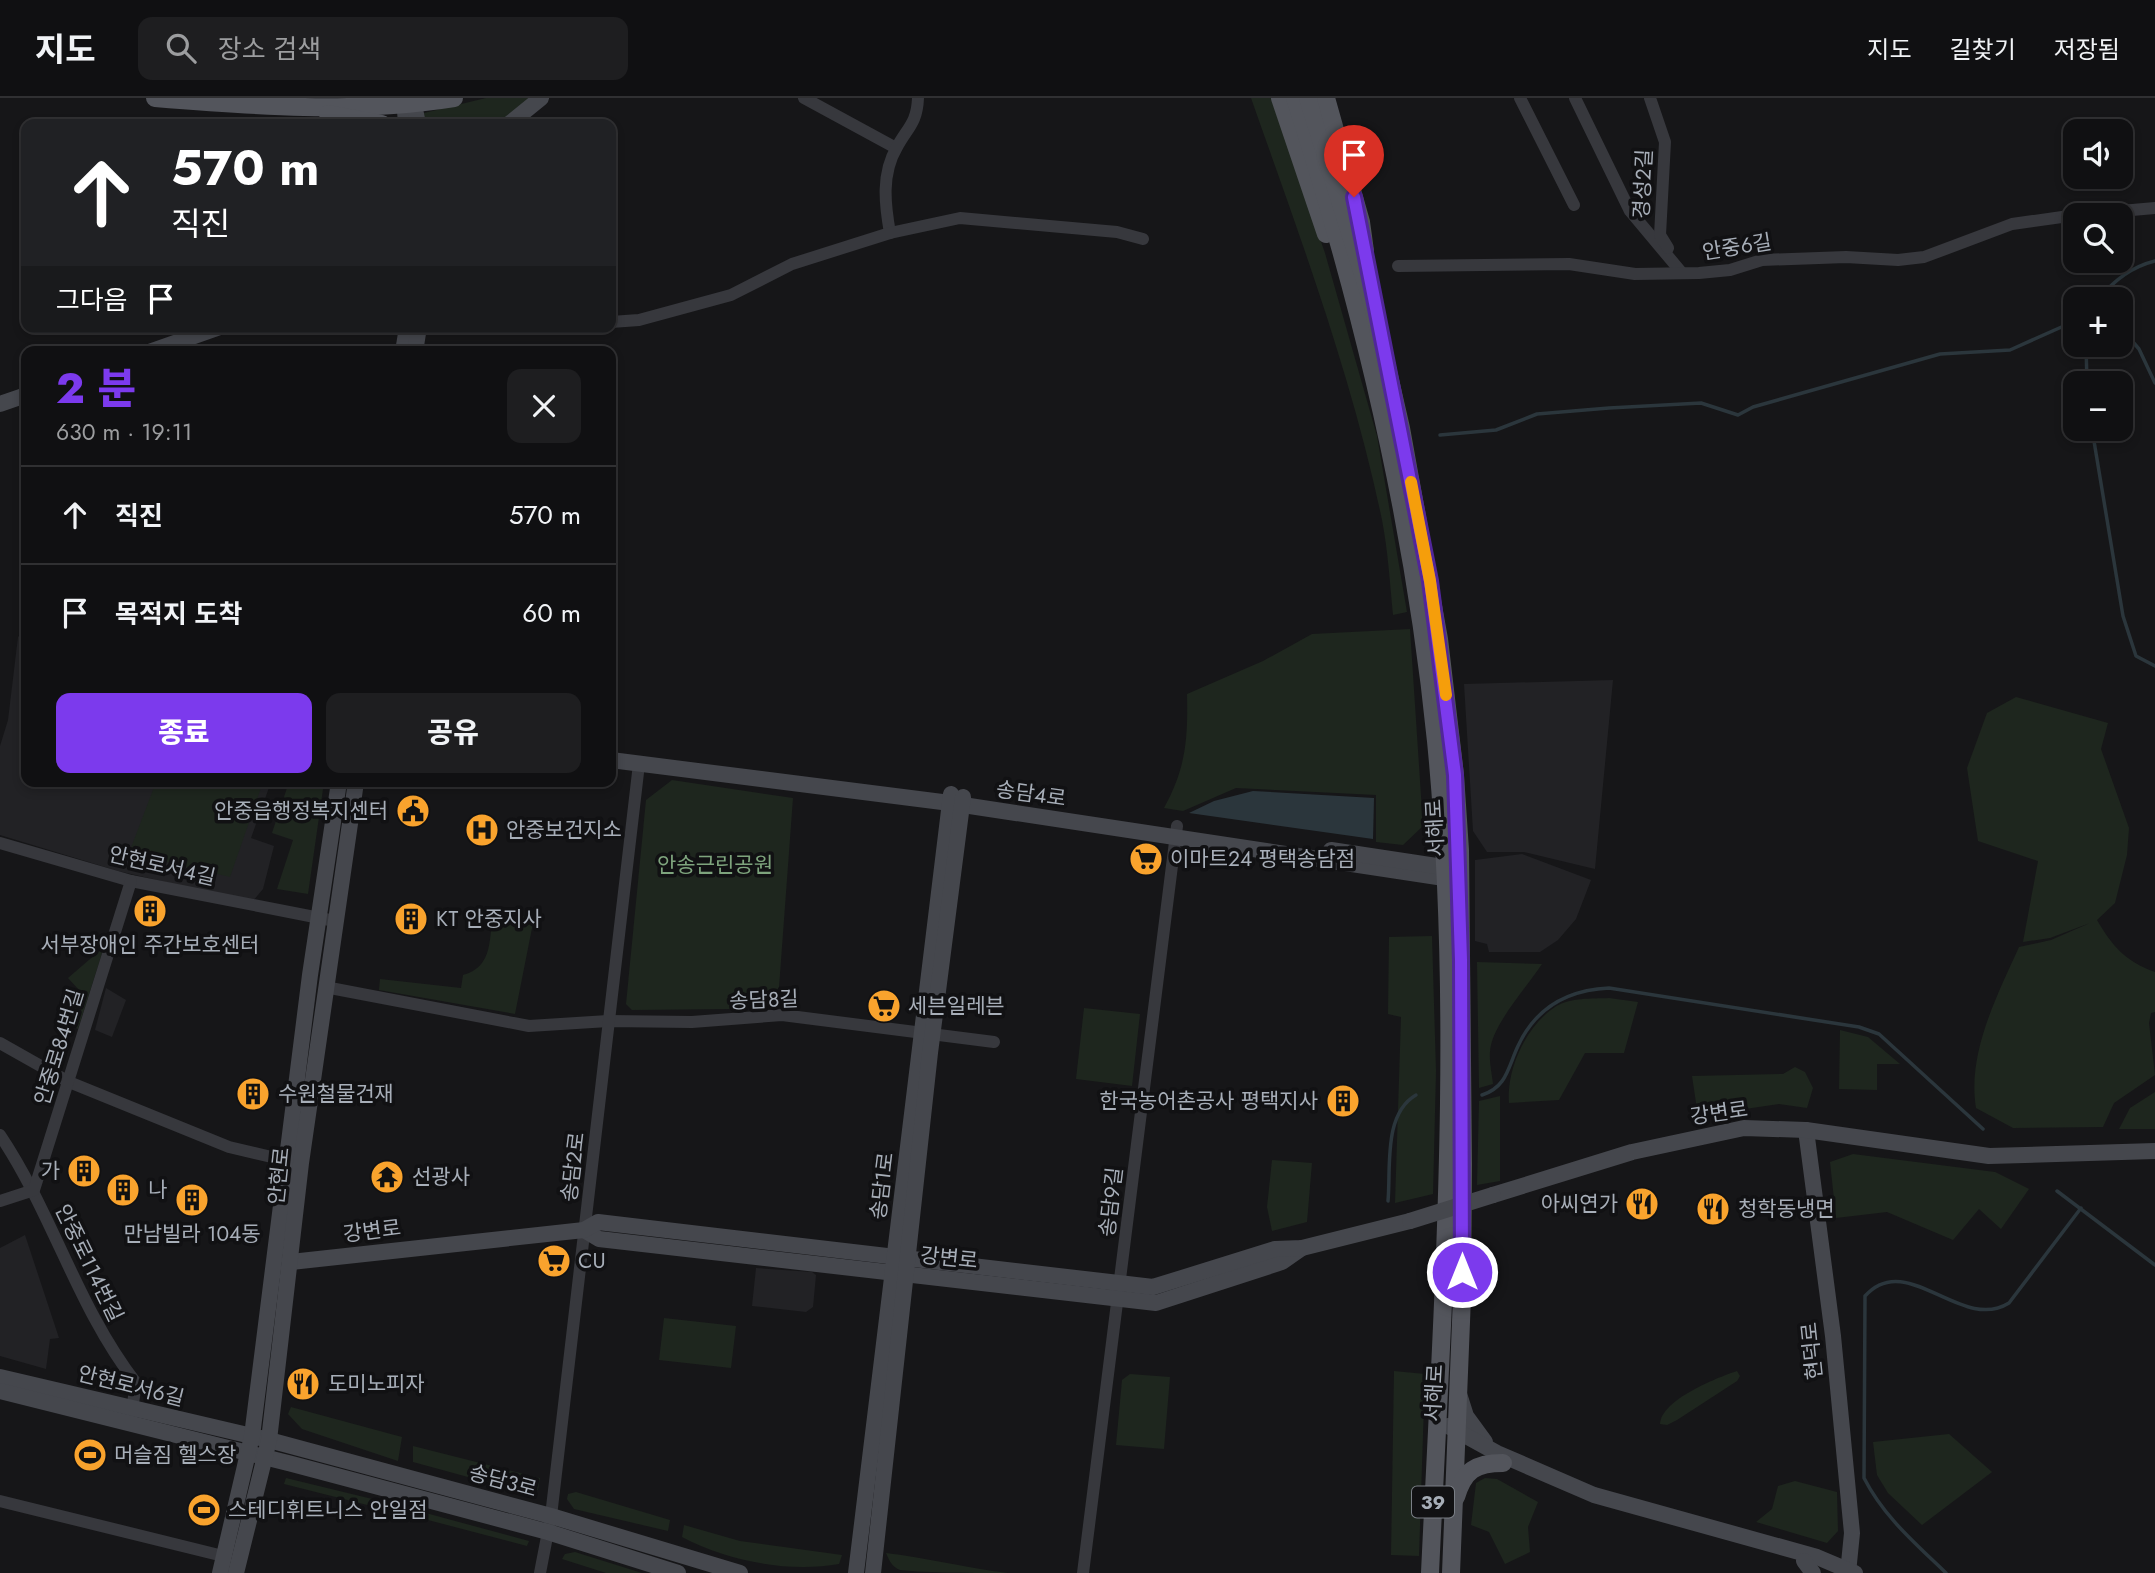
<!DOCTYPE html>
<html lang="ko">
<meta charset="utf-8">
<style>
:root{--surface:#101012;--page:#1e1e20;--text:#f1f3f6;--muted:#9c9d9f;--line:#303032;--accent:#7c3aed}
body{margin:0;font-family:Jost,"Noto Sans KR",sans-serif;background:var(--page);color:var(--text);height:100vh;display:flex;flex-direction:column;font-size:26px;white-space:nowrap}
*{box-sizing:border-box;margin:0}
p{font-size:23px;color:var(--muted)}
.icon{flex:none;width:38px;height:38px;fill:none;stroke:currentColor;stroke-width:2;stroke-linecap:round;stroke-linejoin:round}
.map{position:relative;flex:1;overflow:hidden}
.sheet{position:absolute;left:21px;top:248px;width:595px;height:441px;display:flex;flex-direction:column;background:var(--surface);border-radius:14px;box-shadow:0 4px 10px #0003,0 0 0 2px var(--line)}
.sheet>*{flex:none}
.hud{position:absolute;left:21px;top:21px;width:595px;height:214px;border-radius:14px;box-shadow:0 4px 10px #0003,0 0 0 2px var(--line);background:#202124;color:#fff;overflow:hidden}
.buttons{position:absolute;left:2063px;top:21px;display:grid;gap:14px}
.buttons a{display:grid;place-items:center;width:70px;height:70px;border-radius:14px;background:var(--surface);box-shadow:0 4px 10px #0003,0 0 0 2px var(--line);font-size:35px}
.pin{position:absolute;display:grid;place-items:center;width:60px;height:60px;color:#fff;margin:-72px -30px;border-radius:50% 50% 50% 0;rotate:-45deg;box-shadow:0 0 7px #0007}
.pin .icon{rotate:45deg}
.me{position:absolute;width:77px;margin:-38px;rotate:0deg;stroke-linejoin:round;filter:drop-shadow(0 0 5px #0008)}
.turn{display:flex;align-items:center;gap:24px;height:147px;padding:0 35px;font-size:32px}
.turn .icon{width:91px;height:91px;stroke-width:2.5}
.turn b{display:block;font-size:49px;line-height:60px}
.then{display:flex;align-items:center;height:66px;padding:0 35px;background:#0003;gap:14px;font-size:26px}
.round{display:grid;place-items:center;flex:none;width:74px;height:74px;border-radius:14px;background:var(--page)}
.head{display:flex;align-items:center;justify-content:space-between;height:119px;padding:0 35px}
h1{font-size:42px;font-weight:800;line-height:52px;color:var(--accent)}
.cta{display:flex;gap:14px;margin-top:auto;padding:14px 35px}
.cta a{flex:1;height:80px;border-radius:14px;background:var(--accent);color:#fff;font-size:28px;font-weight:800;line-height:80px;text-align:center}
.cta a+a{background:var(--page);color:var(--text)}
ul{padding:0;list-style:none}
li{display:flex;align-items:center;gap:21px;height:98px;padding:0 35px;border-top:2px solid var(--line)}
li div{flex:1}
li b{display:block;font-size:26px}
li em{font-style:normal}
header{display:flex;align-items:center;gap:42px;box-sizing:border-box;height:98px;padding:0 35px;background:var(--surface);border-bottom:2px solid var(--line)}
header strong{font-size:33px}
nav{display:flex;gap:38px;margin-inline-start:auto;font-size:24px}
.search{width:490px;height:63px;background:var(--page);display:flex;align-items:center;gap:18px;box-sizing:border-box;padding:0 24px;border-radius:14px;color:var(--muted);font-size:26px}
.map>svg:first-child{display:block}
.built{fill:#222225}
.green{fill:#1e261e}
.water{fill:#2b363c}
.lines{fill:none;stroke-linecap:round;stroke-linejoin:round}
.stream{stroke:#2b363c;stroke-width:3.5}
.street{stroke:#37383d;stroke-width:12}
.secondary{stroke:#45474d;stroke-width:16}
.primary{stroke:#53555c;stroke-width:18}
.secondary-bridge{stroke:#45474d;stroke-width:16}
.route-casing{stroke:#51269a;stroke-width:18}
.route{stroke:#7c3aed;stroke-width:12}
.slow{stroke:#f59e0b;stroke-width:12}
.labels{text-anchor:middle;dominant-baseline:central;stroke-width:7;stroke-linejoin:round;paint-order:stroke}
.shield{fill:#111113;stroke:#7a7f86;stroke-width:2}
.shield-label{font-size:19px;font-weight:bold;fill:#a7aeb8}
.street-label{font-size:21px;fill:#a7aeb8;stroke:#111113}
.poi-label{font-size:21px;fill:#a7aeb8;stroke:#111113;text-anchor:start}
.park-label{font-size:21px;fill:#7ea47d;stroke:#111113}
</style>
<header>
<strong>지도</strong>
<div class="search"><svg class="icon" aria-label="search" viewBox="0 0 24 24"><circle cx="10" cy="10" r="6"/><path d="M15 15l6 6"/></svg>장소 검색</div>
<nav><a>지도</a><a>길찾기</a><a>저장됨</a></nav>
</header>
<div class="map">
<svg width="2155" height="1475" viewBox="0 0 2155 1475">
<rect width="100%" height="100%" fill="#161618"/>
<g class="built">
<path d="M 26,530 L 26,684 L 271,684 L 251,740 L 274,748 L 263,791 L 252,804 L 118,773 L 0,737 L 0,648 L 8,622 L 18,539 Z"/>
<path d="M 1613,582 L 1595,771 L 1524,754 L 1487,754 L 1473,733 L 1464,586 Z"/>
<path d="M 1522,756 L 1591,782 L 1576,821 L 1558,842 L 1540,854 L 1489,854 L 1487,846 L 1475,843 L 1475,762 Z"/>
<path d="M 106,890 L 126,902 L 112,939 L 95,932 Z"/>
<path d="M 25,1137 L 59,1240 L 50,1241 L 46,1271 L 0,1258 L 0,1150 Z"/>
<path d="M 756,1170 L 812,1174 L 816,1177 L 813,1209 L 806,1214 L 752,1208 Z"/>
</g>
<g class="green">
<path d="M 486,0 L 532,0 L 499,26 L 423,26 L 420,16 Z"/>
<path d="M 1251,0 L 1271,0 L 1325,155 L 1377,338 L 1407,514 L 1393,517 C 1390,486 1388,453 1382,422 C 1352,278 1300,139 1251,0 Z"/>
<path d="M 1410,531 L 1423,728 L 1403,747 L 1376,744 L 1376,697 L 1236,690 L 1183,713 L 1164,710 C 1186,670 1188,641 1187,596 L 1263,563 L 1312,536 Z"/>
<path d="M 2016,599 L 2108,625 L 2101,651 L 2129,730 L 2127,757 L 2115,805 L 2097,822 C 2113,849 2125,863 2155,874 L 2155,914 L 2151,915 L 2149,925 L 2155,977 L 2114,1005 L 2103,1029 L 2013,1030 L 1976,1010 C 1967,955 1997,898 2019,849 L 2051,842 L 2090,825 L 2050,840 L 2023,844 L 2038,763 L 1978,743 L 1967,670 L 1987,615 Z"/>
<path d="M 672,682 L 793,700 L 778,903 L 730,911 L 632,912 L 626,906 L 646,702 Z"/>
<path d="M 156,684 L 263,684 L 230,779 L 129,755 Z"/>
<path d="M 289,684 L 324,684 L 308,796 L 277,791 L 293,742 L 272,735 Z"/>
<path d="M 493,812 L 534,820 L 515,916 L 379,892 L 380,881 L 461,890 L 463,877 C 494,869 489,839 493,812 Z"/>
<path d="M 1432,838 L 1436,973 L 1433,1096 L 1395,1105 L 1401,919 L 1388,916 L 1389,839 Z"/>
<path d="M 104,849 L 78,931 L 61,922 L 80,893 L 68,880 Z"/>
<path d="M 1477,864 L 1542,866 C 1527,889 1491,928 1490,954 C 1489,964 1492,976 1493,986 L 1479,990 Z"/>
<path d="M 1609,900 L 1638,904 L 1624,955 L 1585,955 L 1559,1002 L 1509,1005 C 1506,972 1526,928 1555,909 C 1571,899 1591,901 1609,900 Z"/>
<path d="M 1084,910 L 1140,916 L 1132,988 L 1076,981 Z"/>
<path d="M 1840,932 L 1868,939 L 1900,966 L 1877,966 L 1877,992 L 1839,991 Z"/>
<path d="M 1795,969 L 1805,974 L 1813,990 L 1807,1010 L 1779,1006 L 1698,1018 L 1692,978 L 1783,976 Z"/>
<path d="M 2155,994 L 2155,1031 L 2119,1031 L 2130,1010 Z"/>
<path d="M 1500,998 L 1500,1083 L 1477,1087 L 1479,1003 Z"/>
<path d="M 1853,1056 L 1995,1074 L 2029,1091 L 2001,1131 L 1979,1111 L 1953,1142 L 1887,1114 L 1836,1120 L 1830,1064 Z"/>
<path d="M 1272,1062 L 1312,1065 L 1307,1124 L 1272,1133 L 1267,1109 Z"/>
<path d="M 664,1220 L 736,1228 L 731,1270 L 659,1262 Z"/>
<path d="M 1394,1273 L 1425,1276 L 1419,1458 L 1391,1457 Z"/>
<path d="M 1737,1273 L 1740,1278 L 1737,1283 L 1677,1322 L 1667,1327 L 1660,1326 C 1661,1302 1716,1280 1737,1273 Z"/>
<path d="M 1130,1276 L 1170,1279 L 1164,1351 L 1116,1347 L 1122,1282 Z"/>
<path d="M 291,1309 L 402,1339 L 398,1363 L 302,1331 L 288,1316 Z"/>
<path d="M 1949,1336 L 1992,1374 L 1922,1427 L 1888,1395 L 1877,1377 L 1873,1344 Z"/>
<path d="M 413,1348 L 540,1380 L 538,1392 L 530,1396 L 413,1364 Z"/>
<path d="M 286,1380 L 401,1408 L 399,1415 L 284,1386 Z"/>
<path d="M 1485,1380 L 1497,1381 L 1538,1404 L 1528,1429 L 1530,1454 L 1505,1466 L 1489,1434 L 1471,1427 L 1476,1385 Z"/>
<path d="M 1795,1383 L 1837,1394 L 1838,1433 L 1827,1445 L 1756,1424 L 1772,1411 L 1778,1388 Z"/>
<path d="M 576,1394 L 670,1422 L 668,1433 L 574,1411 L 567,1401 L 568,1396 Z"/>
<path d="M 411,1411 L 529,1443 L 527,1448 L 409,1417 Z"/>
<path d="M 684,1427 L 740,1443 L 842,1457 L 839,1466 C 788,1475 728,1463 682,1439 Z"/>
<path d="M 575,1454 L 642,1475 L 606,1475 L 562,1461 L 565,1456 Z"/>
<path d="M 886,1455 C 927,1460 967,1470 1008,1475 C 978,1475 927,1475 900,1472 C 892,1469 889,1462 886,1455 Z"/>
</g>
<path class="water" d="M 1253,693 L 1374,700 L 1373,741 L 1189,715 L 1214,703 Z"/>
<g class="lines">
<g class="stream">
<path d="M 2099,201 C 2114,182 2131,169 2155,163"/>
<path d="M 2121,230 L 2139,251 L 2155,285"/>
<path d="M 2086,247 L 2087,285"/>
<path d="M 2092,331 L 2123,518 L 2136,558 L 2155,568"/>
<path d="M 1440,337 L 1496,332 L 1537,316 L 1609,310 L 1701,305 L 1738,317 L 1753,309 L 1940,256 L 2010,252 L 2066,227 L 2076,227"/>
<path d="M 1482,997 C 1507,989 1508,969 1518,948 C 1536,909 1567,892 1609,890 L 1859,929 L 1879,936 L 1983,1031"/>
<path d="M 2057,1093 L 2155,1167"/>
<path d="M 1388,1103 C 1391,1070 1383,1016 1416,997"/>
<path d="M 1946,1475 C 1915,1445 1884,1419 1864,1380 L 1865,1198 C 1907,1151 1961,1235 2009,1205 L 2081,1110"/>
</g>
<g class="street">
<path d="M 804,0 L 896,50"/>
<path d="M 1520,0 L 1574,107"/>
<path d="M 1575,0 L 1630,113 L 1682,175"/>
<path d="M 1650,0 L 1665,44 L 1660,137 L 1668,150"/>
<path d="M 2076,117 L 2155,110"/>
<path d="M 890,135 C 885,107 881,76 897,49 C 908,29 917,25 918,0"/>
<path d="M 1398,168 L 1569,166 L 1635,176 L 1699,175 L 1730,172 L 1762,162 L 1846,159 L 1898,162 L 1924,159 L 2012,126 L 2076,117"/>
<path d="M 611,224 L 639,222 L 731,197 L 792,166 L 890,135 L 960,120 L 1117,134 L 1143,141"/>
<path d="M 0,745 L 131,783 L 335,823"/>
<path d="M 325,889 L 529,928 L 608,923 L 692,924 L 782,917 L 994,944"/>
<path d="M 0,945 L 69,984 L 229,1049 L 293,1064"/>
<path d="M 0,1037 C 53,1116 77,1209 136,1285 L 131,1319"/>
<path d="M 0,1103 L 34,1092 L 131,783"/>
<path d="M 0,1403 L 223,1458"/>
<path d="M 540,1475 L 551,1418 L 639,666"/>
<path d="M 1083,1475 L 1177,728"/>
</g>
<g class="secondary">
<path d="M 404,0 L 406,26"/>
<path d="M 409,0 L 414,6 L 418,26"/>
<path d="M 509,26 L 541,0"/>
<path d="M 149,254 L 220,229"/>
<path d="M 403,254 L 407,229"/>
<path d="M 415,254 L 419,229"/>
<path d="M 0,306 L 26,297"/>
<path d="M 611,662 L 950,705 L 1444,780"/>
<path d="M 1331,752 L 1443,769"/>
<path d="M 1806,1032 L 1833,1238 L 1852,1435 L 1848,1475"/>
<path d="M 1493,1097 L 1632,1054 L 1744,1030 L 1806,1032 L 1989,1058 L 2155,1053"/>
<path d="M 584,1132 L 599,1141 L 1156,1205 L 1282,1164 L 1302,1150"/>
<path d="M 291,1164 L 584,1132 L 598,1124 L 1153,1189 L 1275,1151 L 1302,1150 L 1410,1123"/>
<path d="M 0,1279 L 269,1342 L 551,1418 L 740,1475"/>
<path d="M 0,1293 L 292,1366 L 548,1434 L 678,1475"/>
<path d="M 1459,1296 L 1466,1318 L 1485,1344"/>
<path d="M 1448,1328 L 1497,1355 L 1594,1397 L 1817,1459 L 1855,1475"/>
<path d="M 1804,1463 L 1813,1475"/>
<path d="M 220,1475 L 252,1338 L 310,877 L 339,684"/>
<path d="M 236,1475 L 269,1342 L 301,1065 L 356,684"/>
<path d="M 856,1475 L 951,696"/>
<path d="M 873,1475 L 930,955 L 963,699"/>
</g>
<g class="primary">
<path d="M 155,0 C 254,8 354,16 454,0"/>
<path d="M 1280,0 L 1326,136"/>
<path d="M 1295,0 C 1363,210 1414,423 1436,643 C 1463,920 1443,1198 1430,1475"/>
<path d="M 1308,0 L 1373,208 L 1401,330 L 1439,541 L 1455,677 L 1460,752 L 1463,1066 L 1462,1199 L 1451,1475"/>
<path d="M 1326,0 L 1361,124 L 1365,153"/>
<path d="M 328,16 L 382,26"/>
<path d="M 1456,1399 C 1464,1372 1476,1365 1503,1365"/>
</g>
<path class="secondary-bridge" d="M 1410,1123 L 1493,1097"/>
</g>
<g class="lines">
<defs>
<path id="route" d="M 1354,99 L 1430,483 L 1455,677 L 1461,862 L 1462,1174"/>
</defs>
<use href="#route" class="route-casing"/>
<use href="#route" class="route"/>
<path class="slow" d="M 1411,384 L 1430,483 L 1446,597"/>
</g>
<defs>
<symbol id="civic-disc" viewBox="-11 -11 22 22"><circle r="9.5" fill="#f9a32d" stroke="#111113"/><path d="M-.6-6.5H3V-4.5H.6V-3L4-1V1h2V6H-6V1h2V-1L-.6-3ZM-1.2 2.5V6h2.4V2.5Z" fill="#111"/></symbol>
<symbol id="hospital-disc" viewBox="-11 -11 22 22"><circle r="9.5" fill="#f9a32d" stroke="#111113"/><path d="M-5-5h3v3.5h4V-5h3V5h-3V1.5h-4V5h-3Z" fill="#111"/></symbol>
<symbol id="supermarket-disc" viewBox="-11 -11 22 22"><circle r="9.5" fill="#f9a32d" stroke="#111113"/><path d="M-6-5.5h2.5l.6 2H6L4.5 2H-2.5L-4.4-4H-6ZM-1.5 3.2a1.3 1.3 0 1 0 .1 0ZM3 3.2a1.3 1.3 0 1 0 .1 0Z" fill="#111"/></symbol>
<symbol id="building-disc" viewBox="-11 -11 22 22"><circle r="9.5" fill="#f9a32d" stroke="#111113"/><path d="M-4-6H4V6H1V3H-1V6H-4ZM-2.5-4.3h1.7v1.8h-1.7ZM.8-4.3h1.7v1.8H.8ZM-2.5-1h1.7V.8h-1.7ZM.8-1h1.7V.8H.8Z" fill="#111"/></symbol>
<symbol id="temple-disc" viewBox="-11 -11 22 22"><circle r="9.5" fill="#f9a32d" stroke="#111113"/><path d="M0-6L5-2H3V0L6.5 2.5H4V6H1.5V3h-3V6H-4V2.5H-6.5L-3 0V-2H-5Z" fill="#111"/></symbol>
<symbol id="restaurant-disc" viewBox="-11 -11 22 22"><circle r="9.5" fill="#f9a32d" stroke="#111113"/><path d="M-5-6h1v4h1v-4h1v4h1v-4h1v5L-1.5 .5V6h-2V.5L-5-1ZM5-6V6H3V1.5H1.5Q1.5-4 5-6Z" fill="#111"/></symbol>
<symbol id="stadium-disc" viewBox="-11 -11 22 22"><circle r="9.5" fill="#f9a32d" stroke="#111113"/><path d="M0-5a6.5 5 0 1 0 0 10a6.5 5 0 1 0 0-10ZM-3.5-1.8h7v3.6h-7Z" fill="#111"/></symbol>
</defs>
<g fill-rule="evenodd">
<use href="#civic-disc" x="394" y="694" width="38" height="38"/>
<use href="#hospital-disc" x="463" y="713" width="38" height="38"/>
<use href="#supermarket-disc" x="1127" y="742" width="38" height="38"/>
<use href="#building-disc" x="131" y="794" width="38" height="38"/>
<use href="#building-disc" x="392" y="802" width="38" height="38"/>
<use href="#supermarket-disc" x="865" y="889" width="38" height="38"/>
<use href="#building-disc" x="234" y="977" width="38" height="38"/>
<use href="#building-disc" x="1324" y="984" width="38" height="38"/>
<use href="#building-disc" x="65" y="1054" width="38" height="38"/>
<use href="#temple-disc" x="368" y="1060" width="38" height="38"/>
<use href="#building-disc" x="104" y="1073" width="38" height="38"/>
<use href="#building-disc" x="173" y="1083" width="38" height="38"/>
<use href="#restaurant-disc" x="1623" y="1087" width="38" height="38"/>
<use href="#restaurant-disc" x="1694" y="1092" width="38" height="38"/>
<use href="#supermarket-disc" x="535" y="1144" width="38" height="38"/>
<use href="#restaurant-disc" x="284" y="1267" width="38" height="38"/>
<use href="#stadium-disc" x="71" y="1338" width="38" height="38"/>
<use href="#stadium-disc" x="185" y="1393" width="38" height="38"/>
</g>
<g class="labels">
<rect class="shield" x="1412" y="1388.5" width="42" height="31" rx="5"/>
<g class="shield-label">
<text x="1433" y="1404">39</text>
</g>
<g class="street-label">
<text transform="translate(1643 86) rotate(-87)">경성2길</text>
<text transform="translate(1737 149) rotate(-9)">안중6길</text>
<text transform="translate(1031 696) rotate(8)">송담4로</text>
<text transform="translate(1435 730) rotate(-93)">서해로</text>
<text transform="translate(162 768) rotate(13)">안현로서4길</text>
<text transform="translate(764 902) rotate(-2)">송담8길</text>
<text transform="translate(59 949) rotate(-73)">안중로84번길</text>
<text transform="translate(1719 1015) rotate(-8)">강변로</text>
<text transform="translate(573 1069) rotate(-83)">송담2로</text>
<text transform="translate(279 1078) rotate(-84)">안현로</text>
<text transform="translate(882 1088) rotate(-83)">송담1로</text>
<text transform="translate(1111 1104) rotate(-83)">송담9길</text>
<text transform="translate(372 1133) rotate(-7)">강변로</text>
<text transform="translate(949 1160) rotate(6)">강변로</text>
<text transform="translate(89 1165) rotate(64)">안중로114번길</text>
<text transform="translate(1812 1253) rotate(-96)">현덕로</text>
<text transform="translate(131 1288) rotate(14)">안현로서6길</text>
<text transform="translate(1434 1295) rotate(-87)">서해로</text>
<text transform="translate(503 1383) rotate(15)">송담3로</text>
</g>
<g class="poi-label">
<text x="388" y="713" text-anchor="end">안중읍행정복지센터</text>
<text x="506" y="732">안중보건지소</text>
<text x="1170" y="761">이마트24 평택송담점</text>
<text x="436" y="821">KT 안중지사</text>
<text x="150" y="847" text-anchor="middle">서부장애인 주간보호센터</text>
<text x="908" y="908">세븐일레븐</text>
<text x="278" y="996">수원철물건재</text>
<text x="1318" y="1003" text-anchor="end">한국농어촌공사 평택지사</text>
<text x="60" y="1073" text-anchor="end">가</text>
<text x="412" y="1079">선광사</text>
<text x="148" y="1092">나</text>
<text x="1618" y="1106" text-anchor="end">아씨연가</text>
<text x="1738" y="1111">청학동냉면</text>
<text x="192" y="1136" text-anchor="middle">만남빌라 104동</text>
<text x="578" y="1163">CU</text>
<text x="328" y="1286">도미노피자</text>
<text x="114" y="1357">머슬짐 헬스장</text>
<text x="228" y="1412">스테디휘트니스 안일점</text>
</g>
<g class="park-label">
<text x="715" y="767">안송근린공원</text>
</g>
</g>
</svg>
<div class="buttons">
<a><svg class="icon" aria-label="sound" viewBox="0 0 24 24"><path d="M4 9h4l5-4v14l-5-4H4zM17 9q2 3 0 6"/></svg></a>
<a><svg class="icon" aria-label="search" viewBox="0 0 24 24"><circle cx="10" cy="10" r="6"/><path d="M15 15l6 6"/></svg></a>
<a>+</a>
<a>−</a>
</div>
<div class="pin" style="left:1354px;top:99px;background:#d93025"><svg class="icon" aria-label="arrive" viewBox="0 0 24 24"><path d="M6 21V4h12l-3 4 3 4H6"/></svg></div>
<svg class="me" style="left:1462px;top:1174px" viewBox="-20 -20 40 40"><circle r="17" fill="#7c3aed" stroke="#fff" stroke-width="3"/><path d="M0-11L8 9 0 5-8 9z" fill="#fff"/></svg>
<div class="hud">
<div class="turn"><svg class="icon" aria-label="ahead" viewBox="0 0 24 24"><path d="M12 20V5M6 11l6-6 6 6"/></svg><div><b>570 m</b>직진</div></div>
<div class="then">그다음<svg class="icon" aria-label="arrive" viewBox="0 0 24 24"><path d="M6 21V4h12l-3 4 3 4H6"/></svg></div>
</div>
<section class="sheet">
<div class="head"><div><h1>2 분</h1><p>630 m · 19:11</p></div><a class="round"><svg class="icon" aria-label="close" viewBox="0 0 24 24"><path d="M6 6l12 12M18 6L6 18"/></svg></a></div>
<ul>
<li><svg class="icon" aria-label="ahead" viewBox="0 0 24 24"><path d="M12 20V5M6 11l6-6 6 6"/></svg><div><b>직진</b></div><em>570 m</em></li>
<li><svg class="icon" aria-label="arrive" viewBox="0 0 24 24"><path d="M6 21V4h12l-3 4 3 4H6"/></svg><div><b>목적지 도착</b></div><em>60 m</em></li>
</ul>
<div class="cta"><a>종료</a><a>공유</a></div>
</section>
</div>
